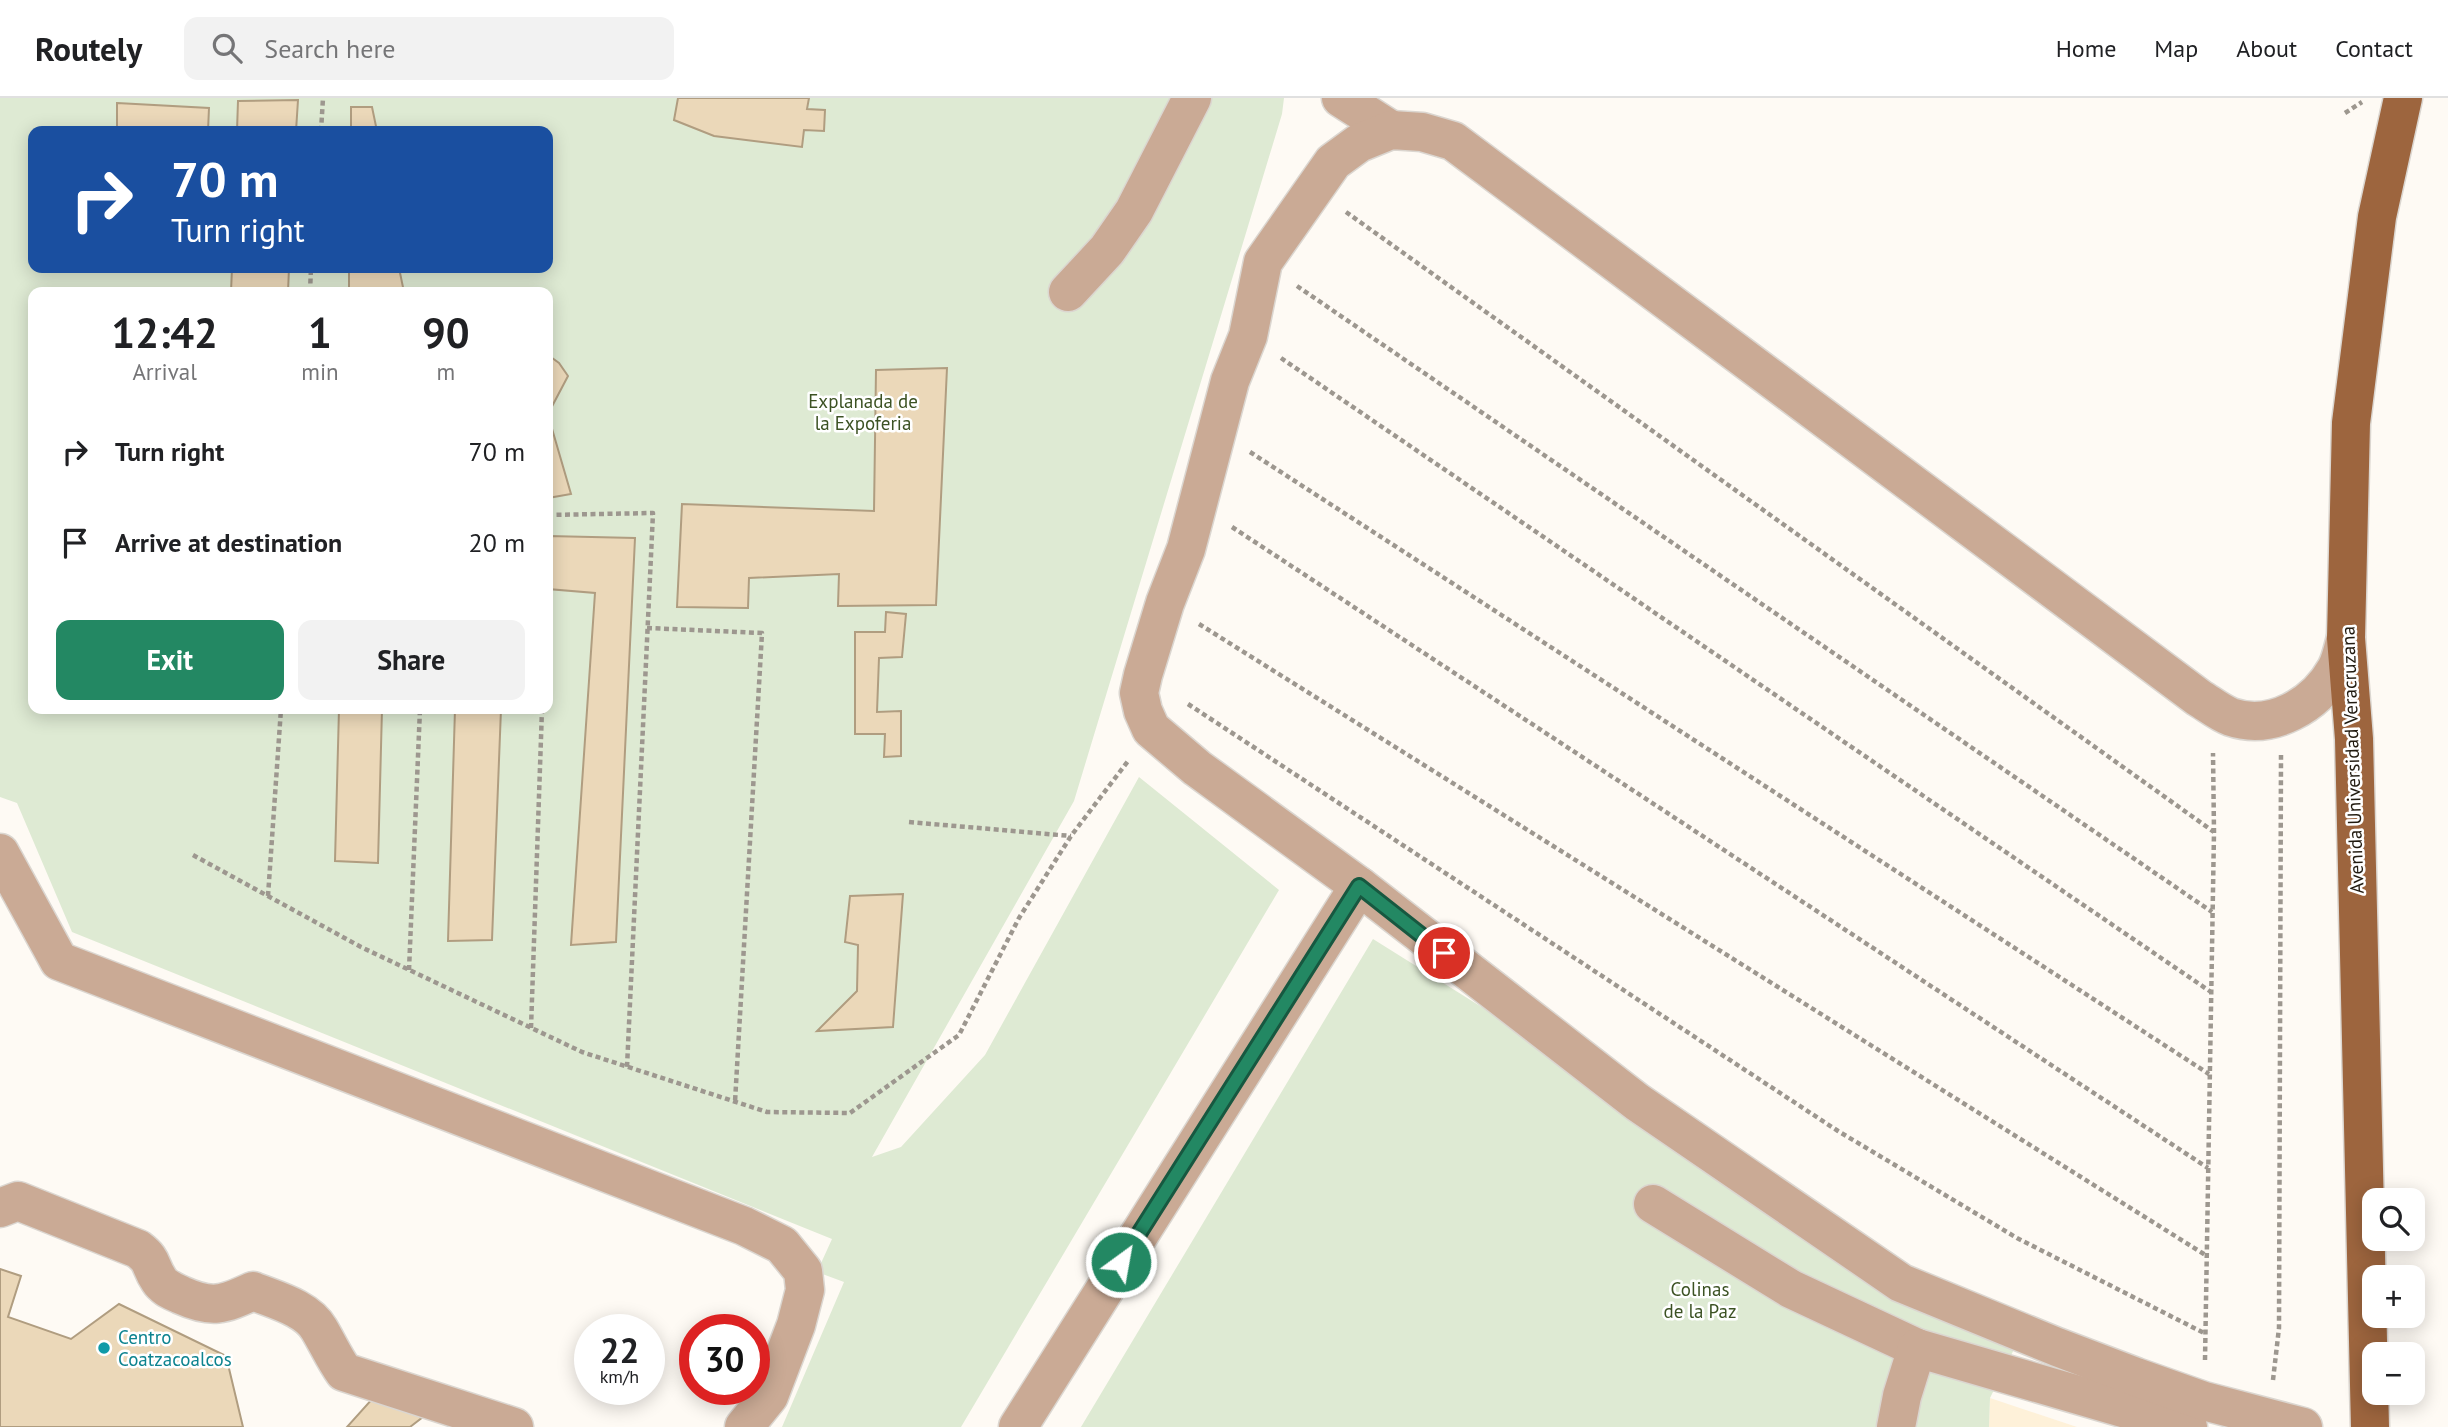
<!DOCTYPE html>
<meta charset="utf-8">
<style>
:root{--surface:#fff;--page:#f2f2f2;--text:#202124;--muted:#757577;--line:#e0e0e0;--accent:#238863}
body{margin:0;font-family:"PT Sans",sans-serif;background:var(--page);color:var(--text);height:100vh;display:flex;flex-direction:column;font-size:26px;white-space:nowrap}
*{box-sizing:border-box;margin:0}
p{font-size:23px;color:var(--muted)}
.icon{flex:none;width:38px;height:38px;fill:none;stroke:currentColor;stroke-width:2;stroke-linecap:round;stroke-linejoin:round}
.map{position:relative;flex:1;overflow:hidden}
.side{position:absolute;left:28px;top:189px;width:525px;height:427px;display:flex;flex-direction:column;background:var(--surface);border-radius:14px;box-shadow:0 4px 18px #0003}
.side>*{flex:none}
.top-card{position:absolute;left:28px;top:28px;width:525px;height:147px;border-radius:14px;box-shadow:0 4px 18px #0003;background:#1a4fa0;color:#fff;overflow:hidden}
.fabs{position:absolute;left:2362px;top:1090px;display:grid;gap:14px}
.fabs a{display:grid;place-items:center;width:63px;height:63px;border-radius:14px;background:var(--surface);box-shadow:0 4px 18px #0003;font-size:35px}
.speed{position:absolute;left:574px;top:1216px;display:flex;gap:14px;font-size:35px;font-weight:700;text-align:center}
.speed>*{display:grid;place-content:center;width:91px;height:91px;border-radius:50%;background:var(--surface);box-shadow:0 4px 18px #0003;line-height:1}
.speed small{font-size:18px;font-weight:400}
.speed .limit{border:10px solid #d22;background:#fff;color:#111}
.pin{position:absolute;display:grid;place-items:center;width:60px;height:60px;color:#fff;margin:-30px;border:4px solid #fff;border-radius:50%;box-shadow:0 2px 7px #0007}
.me{position:absolute;width:77px;margin:-38px;rotate:32deg;stroke-linejoin:round;filter:drop-shadow(0 0 5px #0008)}
.turn{display:flex;align-items:center;gap:24px;height:147px;padding:0 28px;font-size:32px}
.turn .icon{width:91px;height:91px;stroke-width:2.5}
.turn b{display:block;font-size:49px;line-height:60px}
.eta{display:flex;justify-content:space-evenly;align-items:center;height:119px;text-align:center}
.eta b{font-size:42px;font-weight:700;line-height:49px}
.primary-button{display:flex;gap:14px;margin-top:auto;padding:14px 28px}
.primary-button a{flex:1;height:80px;border-radius:14px;background:var(--accent);color:#fff;font-size:28px;font-weight:700;line-height:80px;text-align:center}
.primary-button a+a{background:var(--page);color:var(--text)}
ul{padding:0;list-style:none}
li{display:flex;align-items:center;gap:21px;height:91px;padding:0 28px}
li div{flex:1}
li b{display:block;font-size:26px}
li em{font-style:normal}
header{display:flex;align-items:center;gap:42px;box-sizing:border-box;height:98px;padding:0 35px;background:var(--surface);border-bottom:2px solid var(--line)}
header strong{font-size:33px}
nav{display:flex;gap:38px;margin-inline-start:auto;font-size:24px}
.search{width:490px;height:63px;background:var(--page);display:flex;align-items:center;gap:18px;box-sizing:border-box;padding:0 24px;border-radius:14px;color:var(--muted);font-size:26px}
.map>svg:first-child{display:block}
.built{fill:#fef1d9}
.green{fill:#deead3;fill-rule:evenodd}
.building{fill:#ebd8b9;stroke:#b09d80;stroke-width:2}
.lines{fill:none;stroke-linecap:round;stroke-linejoin:round}
.minor-casing{stroke:#dbd6d0;stroke-width:41}
.major-casing{stroke:#dbd6d0;stroke-width:41}
.path{stroke:#9d978f;stroke-width:4.5;stroke-dasharray:5 3.5;stroke-linecap:butt}
.minor{stroke:#caaa95;stroke-width:38}
.major{stroke:#9d653e;stroke-width:38}
.route-casing{stroke:#175840;stroke-width:18}
.route{stroke:#238863;stroke-width:12}
.culture-dot{fill:#0f9aa8;stroke:#fff;stroke-width:2.5}
.labels{text-anchor:middle;dominant-baseline:central;stroke-width:5;stroke-linejoin:round;paint-order:stroke}
.park-label{font-size:19px;fill:#3c5223;stroke:#fff}
.street-label{font-size:19px;fill:#221b10;stroke:#fff}
.culture-label{font-size:19px;fill:#0d838f;stroke:#fff;text-anchor:start}
</style>
<header>
<strong>Routely</strong>
<div class="search"><svg class="icon" aria-label="search" viewBox="0 0 24 24"><circle cx="10" cy="10" r="6"/><path d="M15 15l6 6"/></svg>Search here</div>
<nav><a>Home</a><a>Map</a><a>About</a><a>Contact</a></nav>
</header>
<div class="map">
<svg width="2448" height="1329" viewBox="0 0 2448 1329">
<rect width="100%" height="100%" fill="#fefaf4"/>
<path class="built" d="M 1990,1300 L 2077,1329 L 1989,1329 Z"/>
<g class="green">
<path d="M 0,0 L 1284,0 L 1282,16 L 1074,703 L 872,1059 L 901,1049 L 985,957 L 1139,679 L 1279,792 L 961,1329 L 782,1329 L 844,1184 L 817,1174 L 832,1141 L 72,834 L 17,705 L 0,699 ZM 33,33 L 548,33 L 548,170 L 33,170 ZM 33,194 L 548,194 L 548,611 L 33,611 Z"/>
<path d="M 1373,841 L 1670,1027 L 2022,1235 L 1990,1300 L 1989,1329 L 1081,1329 Z"/>
</g>
<g class="building">
<path d="M 678,0 L 809,0 L 807,11 L 825,12 L 824,33 L 804,32 L 802,49 L 714,38 L 674,22 Z"/>
<path d="M 298,2 L 296,33 L 237,33 L 238,3 Z"/>
<path d="M 117,5 L 209,10 L 208,33 L 117,33 Z"/>
<path d="M 351,9 L 372,9 L 377,33 L 351,33 Z"/>
<path d="M 232,170 L 289,170 L 288,194 L 231,194 Z"/>
<path d="M 349,170 L 399,170 L 404,194 L 349,194 Z"/>
<path d="M 548,257 L 559,265 L 568,278 L 548,316 Z"/>
<path d="M 947,270 L 936,507 L 838,508 L 839,476 L 749,480 L 748,510 L 677,509 L 682,406 L 874,413 L 876,272 Z"/>
<path d="M 548,317 L 571,396 L 548,400 Z"/>
<path d="M 548,438 L 635,440 L 616,844 L 571,847 L 595,495 L 548,491 Z"/>
<path d="M 886,514 L 906,516 L 902,559 L 879,560 L 877,614 L 901,613 L 901,658 L 884,659 L 885,636 L 855,636 L 855,534 L 885,534 Z"/>
<path d="M 339,611 L 382,611 L 378,765 L 335,763 Z"/>
<path d="M 455,611 L 501,611 L 492,842 L 448,843 Z"/>
<path d="M 903,796 L 893,929 L 817,933 L 857,893 L 858,847 L 845,844 L 850,798 Z"/>
<path d="M 0,1171 L 21,1178 L 8,1219 L 71,1241 L 119,1206 L 226,1258 L 243,1329 L 0,1329 Z"/>
<path d="M 373,1300 L 432,1312 L 410,1329 L 347,1329 Z"/>
</g>
<g class="lines">
<defs>
<g id="minor">
<path d="M 1341,0 L 1391,32"/>
<path d="M 1068,194 L 1107,152 L 1134,113 L 1192,0"/>
<path d="M 0,755 L 59,863 L 744,1128 L 782,1147 L 803,1173 L 805,1192 L 796,1227 L 769,1298 L 744,1329"/>
<path d="M 1653,1106 L 1791,1191 L 1917,1250"/>
<path d="M 0,1110 L 18,1103 L 138,1151 C 154,1163 149,1167 159,1182 C 164,1190 173,1193 181,1197 C 212,1211 223,1207 253,1193 C 275,1202 307,1210 319,1231 C 328,1246 334,1260 344,1274 L 514,1329"/>
<path d="M 1018,1329 L 1359,788"/>
<path d="M 1896,1329 L 1902,1298 L 1917,1250 L 2188,1329"/>
<path d="M 2303,1329 L 2204,1303 L 2136,1279 L 2057,1249 L 1901,1185 L 1637,1004 L 1359,788 L 1197,670 L 1151,631 L 1143,613 L 1139,595 L 1143,577 L 1165,505 L 1186,451 L 1230,283 L 1248,238 L 1263,164 L 1333,64 L 1359,45 L 1391,32 L 1422,34 L 1453,43 L 2199,600 C 2209,606 2220,615 2231,619 C 2272,633 2316,607 2336,571 C 2341,562 2343,550 2346,540"/>
</g>
<path id="major" d="M 2370,1329 L 2354,641 L 2346,540 L 2351,325 L 2377,119 L 2403,0"/>
</defs>
<use href="#minor" class="minor-casing"/>
<use href="#major" class="major-casing"/>
<g class="path">
<path d="M 2345,15 L 2362,4"/>
<path d="M 321,33 L 323,0"/>
<path d="M 1346,114 L 2214,734"/>
<path d="M 1297,188 L 2212,814"/>
<path d="M 310,194 L 311,170"/>
<path d="M 1281,260 L 2211,894"/>
<path d="M 1250,354 L 2209,976"/>
<path d="M 548,417 L 653,415 L 627,969"/>
<path d="M 1232,429 L 2208,1070"/>
<path d="M 1199,526 L 2207,1158"/>
<path d="M 647,530 L 762,535 L 735,1004"/>
<path d="M 1188,606 L 1838,1033 L 2017,1140 L 2206,1236"/>
<path d="M 909,724 L 1071,738"/>
<path d="M 193,757 L 361,849 L 582,954 L 767,1014 L 850,1015 L 959,937 L 1019,820 L 1071,738 L 1128,663"/>
<path d="M 268,798 L 281,611"/>
<path d="M 409,872 L 420,611"/>
<path d="M 531,930 L 542,611"/>
<path d="M 2205,1262 L 2214,734 L 2213,655"/>
<path d="M 2273,1282 L 2279,1230 L 2281,657"/>
</g>
<use href="#minor" class="minor"/>
<use href="#major" class="major"/>
</g>
<g class="lines">
<defs>
<path id="route" d="M 1121,1164 L 1359,788 L 1444,855"/>
</defs>
<use href="#route" class="route-casing"/>
<use href="#route" class="route"/>
</g>
<circle class="culture-dot" cx="104" cy="1250" r="7"/>
<g class="labels">
<g class="park-label">
<text x="863" y="303">Explanada de<tspan x="863" dy="22">la Expoferia</tspan></text>
<text x="1700" y="1191">Colinas<tspan x="1700" dy="22">de la Paz</tspan></text>
</g>
<g class="street-label">
<text transform="translate(2352 662) rotate(-92)">Avenida Universidad Veracruzana</text>
</g>
<g class="culture-label">
<text x="118" y="1239">Centro<tspan x="118" dy="22">Coatzacoalcos</tspan></text>
</g>
</g>
</svg>
<div class="fabs">
<a><svg class="icon" aria-label="search" viewBox="0 0 24 24"><circle cx="10" cy="10" r="6"/><path d="M15 15l6 6"/></svg></a>
<a>+</a>
<a>−</a>
</div>
<div class="speed"><div>22<small>km/h</small></div><div class="limit">30</div></div>
<div class="pin" style="left:1444px;top:855px;background:#d93025"><svg class="icon" aria-label="arrive" viewBox="0 0 24 24"><path d="M6 21V4h12l-3 4 3 4H6"/></svg></div>
<svg class="me" style="left:1121px;top:1164px" viewBox="-20 -20 40 40"><circle r="17" fill="#238863" stroke="#fff" stroke-width="3"/><path d="M0-11L8 9 0 5-8 9z" fill="#fff"/></svg>
<div class="top-card">
<div class="turn"><svg class="icon" aria-label="right" viewBox="0 0 24 24"><path d="M7 20v-9h11M14 6l5 5-5 5"/></svg><div><b>70 m</b>Turn right</div></div>
</div>
<section class="side">
<div class="eta">
<div><b>12:42</b><p>Arrival</p></div>
<div><b>1</b><p>min</p></div>
<div><b>90</b><p>m</p></div>
</div>
<ul>
<li><svg class="icon" aria-label="right" viewBox="0 0 24 24"><path d="M7 20v-9h11M14 6l5 5-5 5"/></svg><div><b>Turn right</b></div><em>70 m</em></li>
<li><svg class="icon" aria-label="arrive" viewBox="0 0 24 24"><path d="M6 21V4h12l-3 4 3 4H6"/></svg><div><b>Arrive at destination</b></div><em>20 m</em></li>
</ul>
<div class="primary-button"><a>Exit</a><a>Share</a></div>
</section>
</div>
